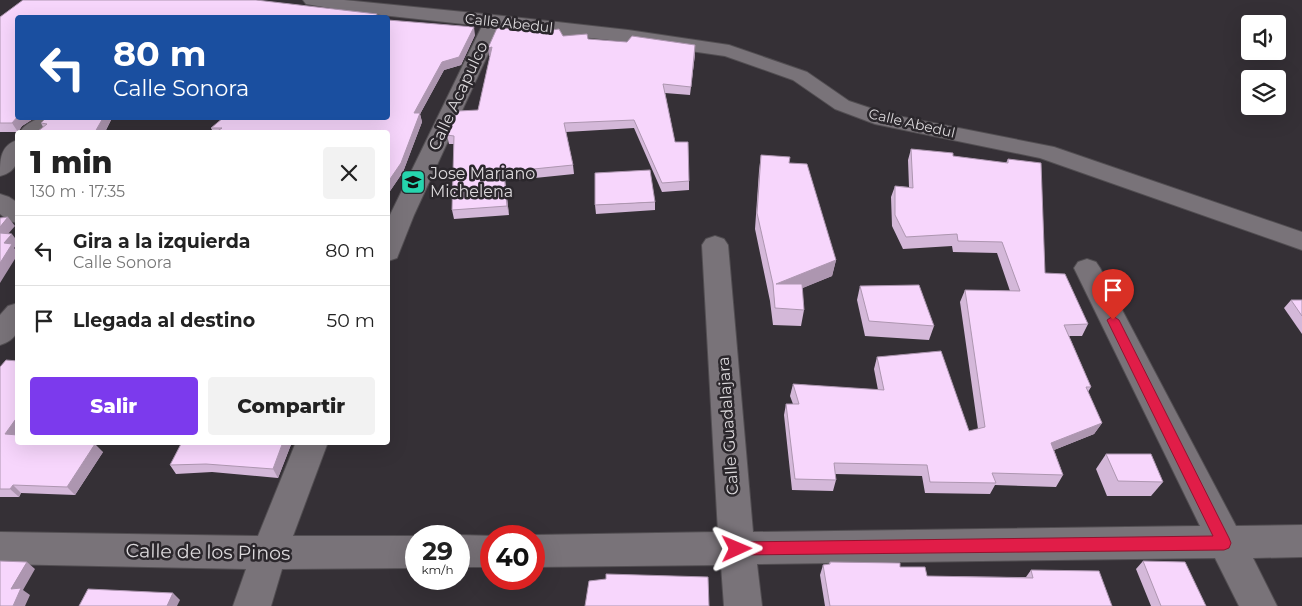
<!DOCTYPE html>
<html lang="es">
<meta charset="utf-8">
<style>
:root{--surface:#fff;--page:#f2f2f2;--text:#222;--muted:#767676;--line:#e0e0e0;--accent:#7c3aed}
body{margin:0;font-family:Montserrat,sans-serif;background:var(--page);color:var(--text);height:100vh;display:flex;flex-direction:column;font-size:19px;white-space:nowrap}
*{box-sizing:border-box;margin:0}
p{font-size:16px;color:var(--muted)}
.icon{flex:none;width:28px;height:28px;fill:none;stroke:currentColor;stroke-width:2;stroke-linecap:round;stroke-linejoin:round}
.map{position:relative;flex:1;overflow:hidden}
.details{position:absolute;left:15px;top:130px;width:375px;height:315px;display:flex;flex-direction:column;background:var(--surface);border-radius:5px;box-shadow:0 5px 20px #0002}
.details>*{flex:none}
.hud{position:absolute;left:15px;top:15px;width:375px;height:105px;border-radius:5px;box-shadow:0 5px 20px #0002;background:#1a4fa0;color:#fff;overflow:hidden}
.controls{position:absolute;left:1241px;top:15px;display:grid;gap:10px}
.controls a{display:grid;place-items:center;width:45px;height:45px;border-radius:5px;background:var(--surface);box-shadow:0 5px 20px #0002;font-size:25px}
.speed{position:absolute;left:405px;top:525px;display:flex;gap:10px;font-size:25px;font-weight:700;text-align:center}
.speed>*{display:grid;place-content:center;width:65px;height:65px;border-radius:50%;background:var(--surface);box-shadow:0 5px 20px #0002;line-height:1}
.speed small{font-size:12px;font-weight:400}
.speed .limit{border:8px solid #d22;background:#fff;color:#111}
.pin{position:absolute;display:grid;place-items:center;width:42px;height:42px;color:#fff;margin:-51px -21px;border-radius:50% 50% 50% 0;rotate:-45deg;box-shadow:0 0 5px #0007}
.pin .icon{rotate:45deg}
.me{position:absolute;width:55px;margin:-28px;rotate:89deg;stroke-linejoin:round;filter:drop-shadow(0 0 4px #0008)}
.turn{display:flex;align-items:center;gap:18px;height:105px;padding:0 15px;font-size:22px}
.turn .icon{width:65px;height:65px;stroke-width:2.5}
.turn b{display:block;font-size:35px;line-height:42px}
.round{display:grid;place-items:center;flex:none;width:52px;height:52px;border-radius:5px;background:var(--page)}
.head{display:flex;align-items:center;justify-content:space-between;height:85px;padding:0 15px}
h1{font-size:30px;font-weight:800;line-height:38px}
.button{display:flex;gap:10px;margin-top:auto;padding:10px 15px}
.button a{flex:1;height:58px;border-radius:5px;background:var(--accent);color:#fff;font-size:20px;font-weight:800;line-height:58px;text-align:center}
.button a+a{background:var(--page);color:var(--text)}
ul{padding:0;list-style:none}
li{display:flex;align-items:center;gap:15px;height:70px;padding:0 15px;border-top:1px solid var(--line)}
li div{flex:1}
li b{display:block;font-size:19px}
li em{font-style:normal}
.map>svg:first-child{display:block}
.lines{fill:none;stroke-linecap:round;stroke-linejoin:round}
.minor-casing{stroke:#524e52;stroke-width:2}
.minor{fill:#797379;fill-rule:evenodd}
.wall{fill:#d4b8d9}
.shaded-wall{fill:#ad96b0}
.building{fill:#f7d6fc;stroke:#ad96b0}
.route{fill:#e11d48;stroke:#92132f}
.labels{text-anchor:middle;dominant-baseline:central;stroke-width:5;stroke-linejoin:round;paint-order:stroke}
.far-street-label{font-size:14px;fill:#dcd9dc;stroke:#2b272c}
.street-label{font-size:16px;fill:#dcd9dc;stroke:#2b272c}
.poi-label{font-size:16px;fill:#dcd9dc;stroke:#2b272c;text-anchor:start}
.near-street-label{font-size:19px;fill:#dcd9dc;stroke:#2b272c}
</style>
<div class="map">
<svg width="1302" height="606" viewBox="0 0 1302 606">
<rect width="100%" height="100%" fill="#353036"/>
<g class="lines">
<defs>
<g id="minor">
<path d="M 303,0 L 344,0 L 494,15 L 628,30 L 729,45 L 807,72 L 849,101 L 888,114 L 1054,147 L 1302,232 L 1302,250 L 1040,158 L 875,124 L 835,109 L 793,80 L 725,56 L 628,42 L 500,28 L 414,215 L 397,258 L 388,261 L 388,220 L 390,215 L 482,26 L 354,12 L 306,4 Z"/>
<path d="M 40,118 L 48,120 L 51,125 L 44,132 L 20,132 C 24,125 32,121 40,118 Z"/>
<path d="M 18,140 C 18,157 20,171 0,176 C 0,160 0,145 18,140 Z"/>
<path d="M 0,194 L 9,197 L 18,203 L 18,223 L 9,221 L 0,214 Z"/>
<path d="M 715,236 L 724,239 L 728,245 L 753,532 L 1200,526 L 1074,268 L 1078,262 L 1087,259 L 1096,262 L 1100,268 L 1236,526 L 1302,525 L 1302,557 L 1253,558 L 1277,606 L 1239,606 L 1215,558 L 757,564 L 762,606 L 724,606 L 721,565 L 534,567 L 534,536 L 530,536 L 534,535 L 718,532 L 702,245 L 706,239 Z"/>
<path d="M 18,303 C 18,323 23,338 0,345 L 0,315 L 8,306 Z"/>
<path d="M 296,442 L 328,442 L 293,536 L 418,536 L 416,536 L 416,568 L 282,569 L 271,606 L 233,606 L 246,569 L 0,564 L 0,532 L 258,536 Z"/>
<path d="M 459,535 L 495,536 L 491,536 L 491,567 L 459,567 L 459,536 L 455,536 Z"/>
</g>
</defs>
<use href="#minor" class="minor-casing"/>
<use href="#minor" class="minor"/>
</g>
<g class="wall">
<path d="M 377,14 L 378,18 L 18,18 L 18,118 L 37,118 L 33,119 L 22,126 L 18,132 L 0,132 L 0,17 Z"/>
<path d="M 537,32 L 695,54 L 690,95 L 665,93 L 675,142 L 689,181 L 689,190 L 662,192 L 634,128 L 566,132 L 573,165 L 574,174 L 505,181 L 509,215 L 454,219 L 452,210 L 454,144 L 449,144 L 447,135 L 478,110 L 490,56 L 489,56 Z"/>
<path d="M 475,35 L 461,65 L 444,70 L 420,114 L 422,122 L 403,172 L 388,194 L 388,132 L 213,132 L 211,128 Z"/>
<path d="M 46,118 L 112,118 L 105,132 L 37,132 L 43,127 L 41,123 Z"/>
<path d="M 911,149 L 953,156 L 1006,163 L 1008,159 L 1045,273 L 1088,324 L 1082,336 L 1069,336 L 1091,387 L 1088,392 L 1102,423 L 1094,434 L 1054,450 L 1063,475 L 1056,487 L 995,485 L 990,494 L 925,493 L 922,476 L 835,474 L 836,480 L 833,491 L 792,490 L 784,415 L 786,404 L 793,404 L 790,396 L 793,384 L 878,390 L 874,369 L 877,357 L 969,431 L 978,429 L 960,302 L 965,290 L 1010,291 L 997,253 L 953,252 L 952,246 L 903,249 L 892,226 L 891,197 L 895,186 L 909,187 L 908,160 Z"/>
<path d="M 761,155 L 789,163 L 836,260 L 832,276 L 802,288 L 804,310 L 801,326 L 773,325 L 770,301 L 755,229 L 759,171 Z"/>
<path d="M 655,202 L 655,210 L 596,214 L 595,205 Z"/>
<path d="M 860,286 L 934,326 L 929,340 L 865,336 L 857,300 Z"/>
<path d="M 1291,300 L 1302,300 L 1302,334 L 1284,308 Z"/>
<path d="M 0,367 L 18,442 L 103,452 L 75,495 L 21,493 L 19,497 L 0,497 Z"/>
<path d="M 292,442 L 278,478 L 212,472 L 176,474 L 170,465 Z"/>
<path d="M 1106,454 L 1163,482 L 1151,496 L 1107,496 L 1096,469 Z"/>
<path d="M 1143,561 L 1206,606 L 1151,606 L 1136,569 Z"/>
<path d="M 830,562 L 900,567 L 927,576 L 1026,577 L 1031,570 L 1112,606 L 825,606 L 820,575 L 823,565 L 829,564 Z"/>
</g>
<g class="shaded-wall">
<path d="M 474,27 L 475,35 L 461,65 L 444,70 L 420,114 L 422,122 L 403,172 L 388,194 L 388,182 L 414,113 L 442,62 Z"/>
<path d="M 695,45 L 695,54 L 690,95 L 691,87 Z"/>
<path d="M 492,47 L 493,55 L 489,56 L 488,48 Z"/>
<path d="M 18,116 L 18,118 L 37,118 L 33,119 L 22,126 L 18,132 L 12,123 Z"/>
<path d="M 103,118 L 112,118 L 105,132 L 95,132 Z"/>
<path d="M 504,172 L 505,181 L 509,215 L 507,206 Z"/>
<path d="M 8,217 L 15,226 L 1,242 L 0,240 L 0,227 Z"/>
<path d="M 12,234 L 18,242 L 18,244 L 14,248 L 18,252 L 18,254 L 0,283 L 0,263 L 4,243 Z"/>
<path d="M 836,260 L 832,276 L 774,300 L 776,284 Z"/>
<path d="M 18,416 L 18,437 L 5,434 Z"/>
<path d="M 1102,423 L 1094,434 L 1044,454 L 1051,443 Z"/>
<path d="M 283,442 L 292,442 L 278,478 L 273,469 Z"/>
<path d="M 95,444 L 103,452 L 75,495 L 67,487 Z"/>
<path d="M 13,485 L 21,493 L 19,497 L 10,489 Z"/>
<path d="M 27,562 L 35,569 L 23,590 L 30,595 L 25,606 L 13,606 L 11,589 Z"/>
<path d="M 173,593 L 180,600 L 177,606 L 167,606 Z"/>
</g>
<g class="building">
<path d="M 23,0 L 256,0 L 377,14 L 374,18 L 18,18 L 18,116 L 12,123 L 0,123 L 0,17 Z"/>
<path d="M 388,20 L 474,27 L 459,57 L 442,62 L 414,113 L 420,113 L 401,163 L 388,182 L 388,132 L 216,132 L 222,128 L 211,128 L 223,118 L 388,118 Z"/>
<path d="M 497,28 L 536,30 L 537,32 L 559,29 L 563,36 L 587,34 L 588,39 L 627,42 L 632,36 L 695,45 L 691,87 L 663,84 L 675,142 L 688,142 L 689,181 L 662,183 L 634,120 L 564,123 L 573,165 L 504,172 L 507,206 L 452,210 L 454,136 L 447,135 L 458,111 L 478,110 L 492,47 L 488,48 Z"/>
<path d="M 46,118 L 103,118 L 95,132 L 37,132 L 47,124 L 41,123 Z"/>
<path d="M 911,149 L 953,153 L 953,156 L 1008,163 L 1008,159 L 1041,163 L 1045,273 L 1065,274 L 1088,324 L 1064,325 L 1091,387 L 1086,387 L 1102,423 L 1051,443 L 1063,475 L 992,473 L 996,483 L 930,482 L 927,465 L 834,463 L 836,480 L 795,479 L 786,404 L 799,404 L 793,384 L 884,390 L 877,357 L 941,351 L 969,431 L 985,427 L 965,290 L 1020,291 L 1002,242 L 958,241 L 957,234 L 906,237 L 895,215 L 895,186 L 913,188 Z"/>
<path d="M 761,155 L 790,157 L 789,163 L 807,164 L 836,260 L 776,284 L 802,284 L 804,310 L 775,308 L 773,284 L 757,213 Z"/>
<path d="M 650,170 L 655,202 L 595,205 L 595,173 Z"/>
<path d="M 8,217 L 0,227 L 0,218 Z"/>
<path d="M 0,233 L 12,234 L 4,243 L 12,244 L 0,263 Z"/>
<path d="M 919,285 L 934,326 L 869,321 L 860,286 Z"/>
<path d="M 1291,300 L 1302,300 L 1302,316 Z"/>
<path d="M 6,360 L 18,361 L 18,416 L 5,434 L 18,435 L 18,442 L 73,442 L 95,444 L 67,487 L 13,485 L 10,489 L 0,489 L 0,367 Z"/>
<path d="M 182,442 L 283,442 L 273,469 L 206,464 L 170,465 Z"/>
<path d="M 1106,454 L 1151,454 L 1163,482 L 1118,481 Z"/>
<path d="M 0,561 L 27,562 L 11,589 L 21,588 L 13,606 L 0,606 Z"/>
<path d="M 1143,561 L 1185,562 L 1206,606 L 1161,606 Z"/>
<path d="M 830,562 L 900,563 L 900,567 L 925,567 L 927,576 L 1033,578 L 1031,570 L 1099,571 L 1112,606 L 830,606 L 823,565 L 830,564 Z"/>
<path d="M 606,574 L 708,577 L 709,606 L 585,606 L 589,581 L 606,579 Z"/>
<path d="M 88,589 L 173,593 L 167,606 L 79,606 Z"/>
</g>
<path class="route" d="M 1113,316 L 1119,320 L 1229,538 L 1231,543 L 1229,548 L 1224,550 L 737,555 L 732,553 L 730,549 L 732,544 L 737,542 L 1213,536 L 1107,320 Z"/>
<defs>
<symbol id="school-square" viewBox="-11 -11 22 22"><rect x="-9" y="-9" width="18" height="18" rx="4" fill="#26d5ae" stroke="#2b272c"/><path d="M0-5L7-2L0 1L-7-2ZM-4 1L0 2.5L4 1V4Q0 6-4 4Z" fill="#111"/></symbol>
</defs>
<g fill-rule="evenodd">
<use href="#school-square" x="399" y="168" width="28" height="28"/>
</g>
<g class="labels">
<g class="far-street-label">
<text transform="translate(509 23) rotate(6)">Calle Abedul</text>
<text transform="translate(912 123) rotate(13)">Calle Abedul</text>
</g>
<g class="street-label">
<text transform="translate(458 96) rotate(-65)">Calle Acapulco</text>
<text transform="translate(728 426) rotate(-94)">Calle Guadalajara</text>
</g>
<g class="poi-label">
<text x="430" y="173">Jose Mariano<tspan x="430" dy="18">Michelena</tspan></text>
</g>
<g class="near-street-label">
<text transform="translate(208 552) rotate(1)">Calle de los Pinos</text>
</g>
</g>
</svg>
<div class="controls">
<a><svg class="icon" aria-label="sound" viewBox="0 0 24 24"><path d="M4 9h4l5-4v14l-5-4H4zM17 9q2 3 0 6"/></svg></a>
<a><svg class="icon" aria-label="layers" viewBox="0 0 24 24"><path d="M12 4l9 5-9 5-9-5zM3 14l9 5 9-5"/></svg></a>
</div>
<div class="speed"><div>29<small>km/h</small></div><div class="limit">40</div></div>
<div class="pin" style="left:1113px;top:320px;background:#d93025"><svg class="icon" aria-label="arrive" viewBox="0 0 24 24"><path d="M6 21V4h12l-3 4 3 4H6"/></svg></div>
<svg class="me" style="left:737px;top:549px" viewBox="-20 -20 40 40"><path d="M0-17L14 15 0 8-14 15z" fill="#e11d48" stroke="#fff" stroke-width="4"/></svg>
<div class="hud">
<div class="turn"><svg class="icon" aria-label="left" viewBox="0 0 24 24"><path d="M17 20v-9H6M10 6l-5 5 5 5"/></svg><div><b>80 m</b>Calle Sonora</div></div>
</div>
<section class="details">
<div class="head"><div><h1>1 min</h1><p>130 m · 17:35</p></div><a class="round"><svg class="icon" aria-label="close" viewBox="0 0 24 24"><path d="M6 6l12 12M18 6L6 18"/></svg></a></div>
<ul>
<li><svg class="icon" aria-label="left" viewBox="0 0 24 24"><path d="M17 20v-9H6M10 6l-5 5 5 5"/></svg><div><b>Gira a la izquierda</b><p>Calle Sonora</p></div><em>80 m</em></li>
<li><svg class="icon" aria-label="arrive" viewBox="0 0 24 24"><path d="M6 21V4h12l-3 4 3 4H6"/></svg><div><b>Llegada al destino</b></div><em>50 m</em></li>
</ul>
<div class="button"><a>Salir</a><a>Compartir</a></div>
</section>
</div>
